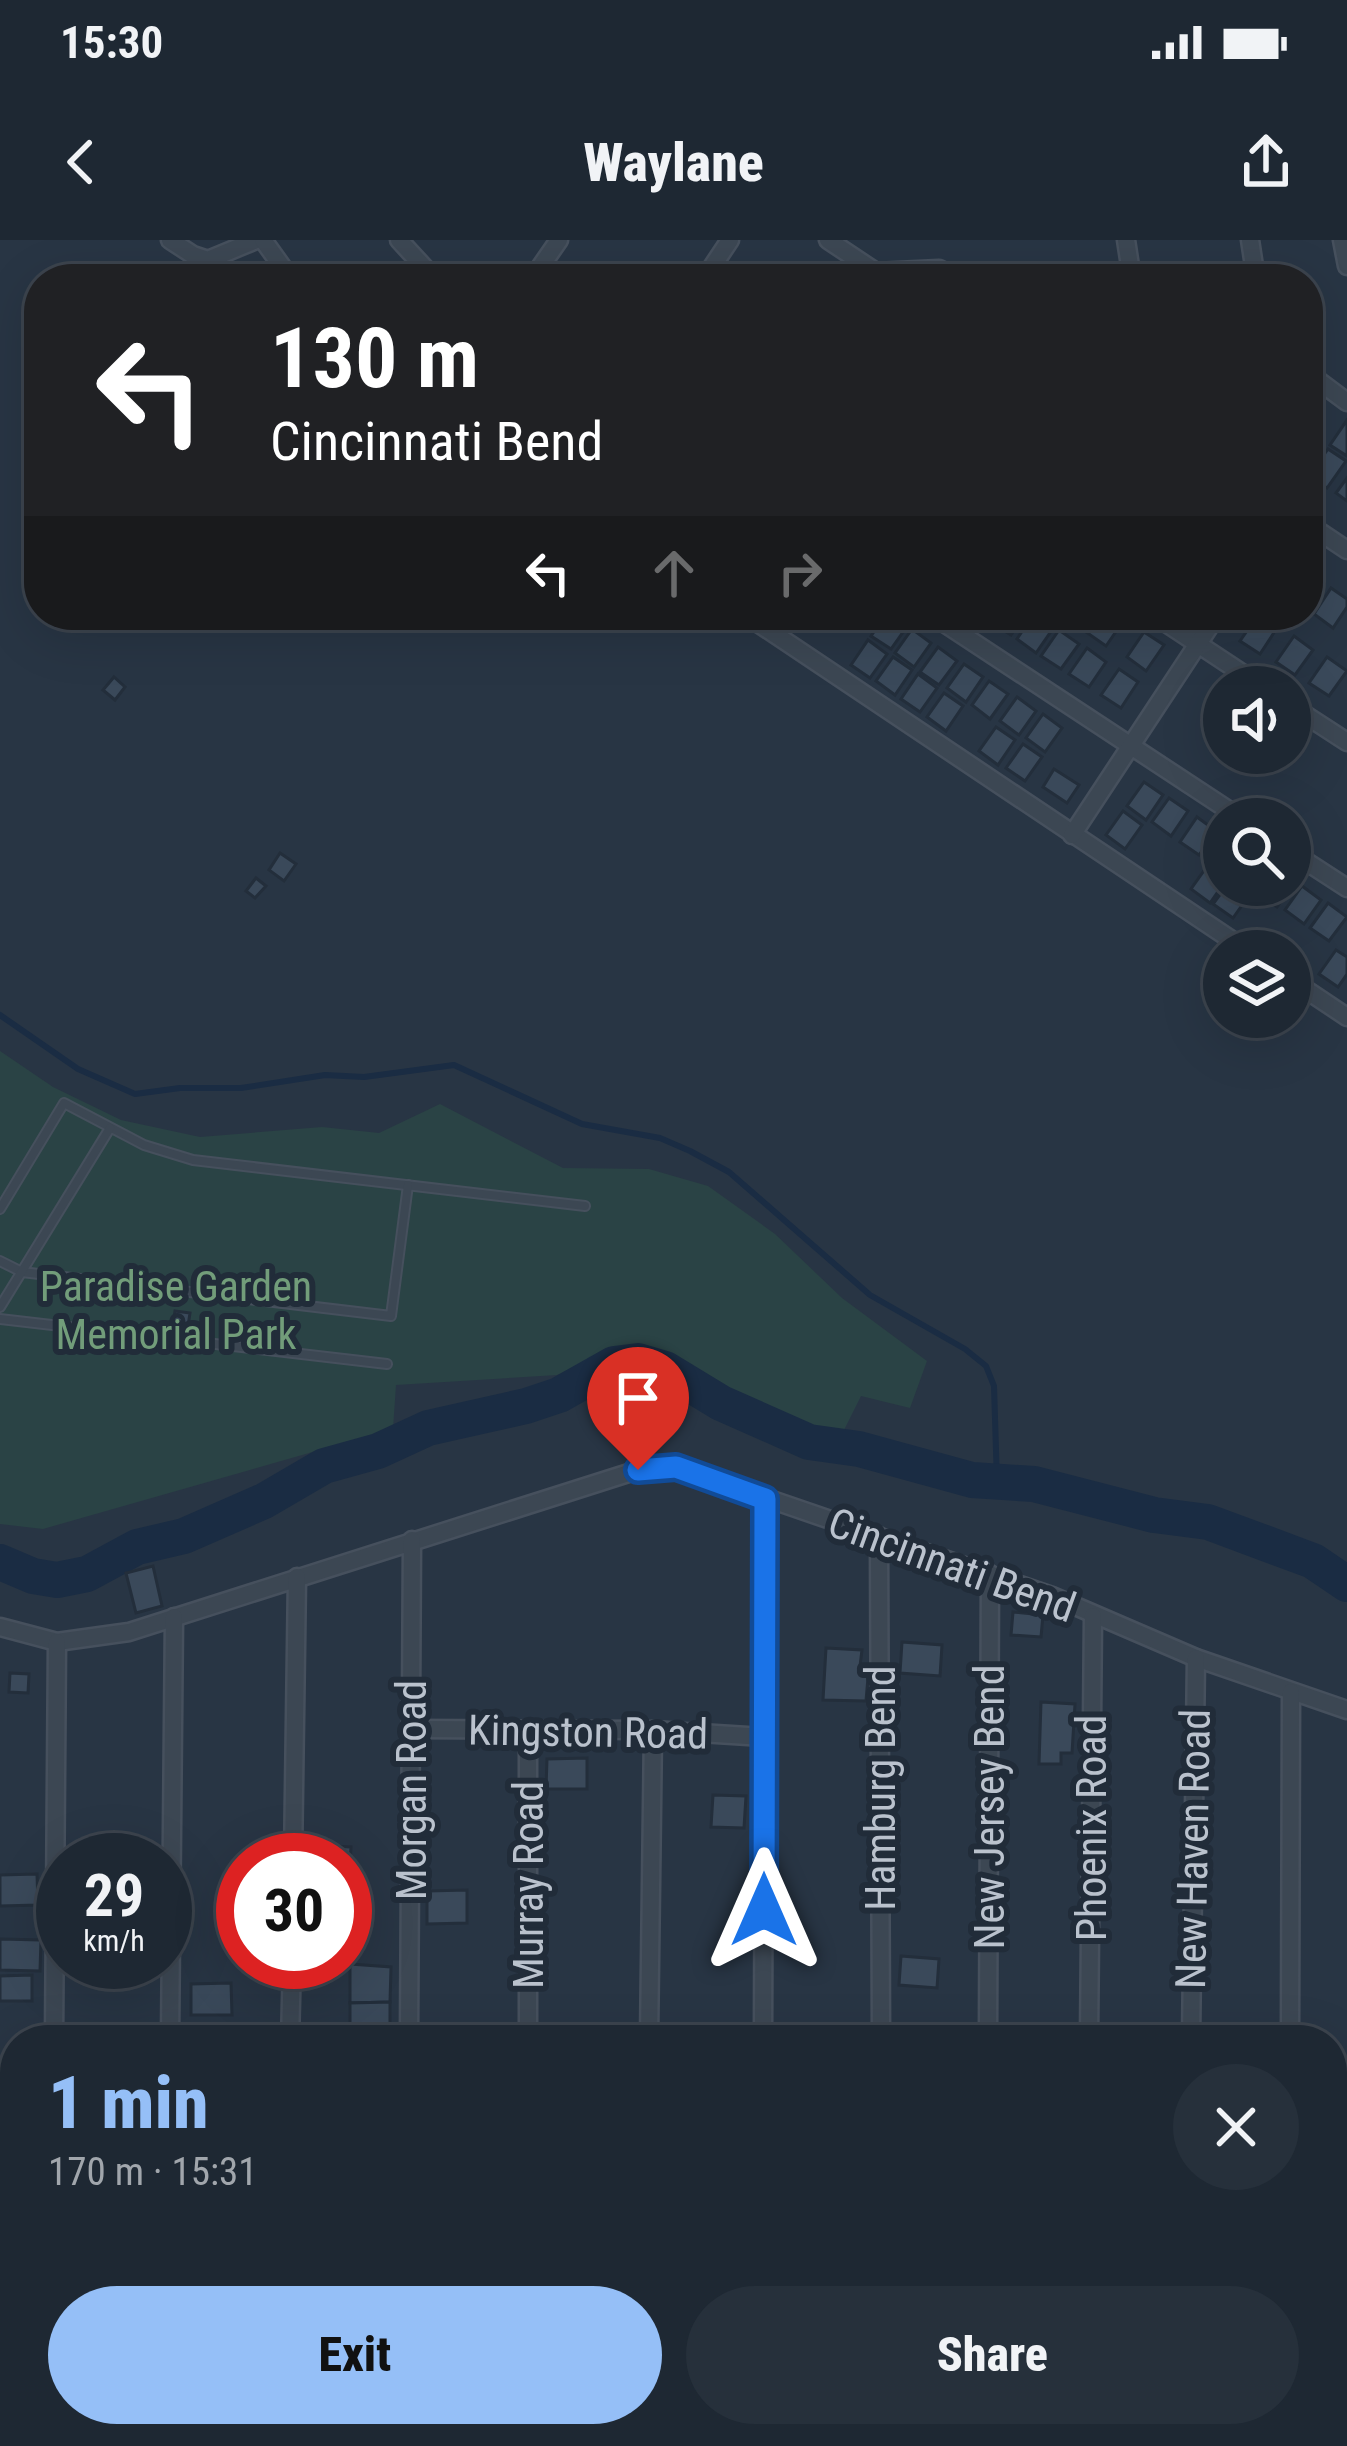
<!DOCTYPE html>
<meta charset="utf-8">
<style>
:root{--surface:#1e2833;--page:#26303b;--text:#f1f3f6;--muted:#a1a6ac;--line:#3c444e;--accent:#95bff7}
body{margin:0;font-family:"Roboto Condensed",sans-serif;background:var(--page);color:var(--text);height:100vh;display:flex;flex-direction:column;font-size:45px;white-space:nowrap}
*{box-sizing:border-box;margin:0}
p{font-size:39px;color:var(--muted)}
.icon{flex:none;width:66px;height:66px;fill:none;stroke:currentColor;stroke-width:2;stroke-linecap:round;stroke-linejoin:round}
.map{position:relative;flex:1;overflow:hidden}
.drawer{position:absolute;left:0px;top:1785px;width:1347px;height:423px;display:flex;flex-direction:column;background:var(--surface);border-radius:48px 48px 0 0;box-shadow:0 12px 48px #0002,0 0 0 3px var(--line)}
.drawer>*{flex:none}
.banner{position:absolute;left:24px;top:24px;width:1299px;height:366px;border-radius:48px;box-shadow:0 12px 48px #0002,0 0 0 3px var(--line);background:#202124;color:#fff;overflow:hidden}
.tools{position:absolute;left:1203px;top:426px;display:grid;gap:24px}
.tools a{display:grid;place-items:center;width:108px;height:108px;border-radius:50%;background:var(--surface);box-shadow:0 12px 48px #0002,0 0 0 3px var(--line);font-size:60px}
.speed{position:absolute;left:36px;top:1593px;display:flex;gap:24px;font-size:60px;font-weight:700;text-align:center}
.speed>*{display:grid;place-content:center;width:156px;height:156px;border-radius:50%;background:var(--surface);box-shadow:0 12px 48px #0002,0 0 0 3px var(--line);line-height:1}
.speed small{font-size:30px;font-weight:400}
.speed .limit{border:18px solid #d22;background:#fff;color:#111}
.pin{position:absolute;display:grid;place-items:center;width:102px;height:102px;color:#fff;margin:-123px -51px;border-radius:50% 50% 50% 0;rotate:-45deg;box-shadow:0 0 12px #0007}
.pin .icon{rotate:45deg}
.me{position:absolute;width:132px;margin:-66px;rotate:0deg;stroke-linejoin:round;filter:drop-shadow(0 0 9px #0008)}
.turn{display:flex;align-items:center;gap:42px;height:252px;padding:0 48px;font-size:54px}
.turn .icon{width:156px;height:156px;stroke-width:2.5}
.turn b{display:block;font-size:84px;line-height:102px}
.lanes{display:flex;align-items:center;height:114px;padding:0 48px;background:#0003;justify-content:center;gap:60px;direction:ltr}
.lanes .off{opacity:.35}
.round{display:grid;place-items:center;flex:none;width:126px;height:126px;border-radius:63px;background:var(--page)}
.overview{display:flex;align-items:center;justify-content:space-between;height:204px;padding:0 48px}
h1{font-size:72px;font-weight:800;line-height:90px;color:var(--accent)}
.cta{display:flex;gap:24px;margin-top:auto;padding:24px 48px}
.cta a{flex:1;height:138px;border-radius:72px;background:var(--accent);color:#111;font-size:48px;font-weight:800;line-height:138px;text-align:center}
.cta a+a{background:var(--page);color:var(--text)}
.status{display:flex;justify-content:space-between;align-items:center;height:84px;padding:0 60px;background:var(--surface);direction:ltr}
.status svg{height:33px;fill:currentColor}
header{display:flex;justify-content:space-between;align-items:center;height:156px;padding:0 48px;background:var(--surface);font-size:54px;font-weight:800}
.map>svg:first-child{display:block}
.green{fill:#2a4345}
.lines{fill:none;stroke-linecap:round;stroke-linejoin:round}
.stream{stroke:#1a2c43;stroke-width:6}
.river{stroke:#1a2c43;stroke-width:36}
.building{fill:#3a495a;stroke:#232e3b;stroke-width:3}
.service-casing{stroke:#46505d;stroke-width:12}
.minor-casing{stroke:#46505d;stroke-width:21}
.service{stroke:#3c4753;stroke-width:8}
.minor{stroke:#3c4753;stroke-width:16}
.route-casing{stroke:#114b97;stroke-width:30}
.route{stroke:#1a73e8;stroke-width:21}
.labels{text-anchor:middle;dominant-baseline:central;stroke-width:12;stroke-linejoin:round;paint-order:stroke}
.park-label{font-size:42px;fill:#729d7a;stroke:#212c39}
.street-label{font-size:42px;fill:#bac2cd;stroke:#212c39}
</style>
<div class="status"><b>15:30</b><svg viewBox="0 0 49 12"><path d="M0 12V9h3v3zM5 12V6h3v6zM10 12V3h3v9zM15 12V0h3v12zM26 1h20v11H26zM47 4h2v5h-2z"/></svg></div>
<header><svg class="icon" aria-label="back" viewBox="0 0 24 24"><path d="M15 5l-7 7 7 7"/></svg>Waylane<svg class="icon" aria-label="share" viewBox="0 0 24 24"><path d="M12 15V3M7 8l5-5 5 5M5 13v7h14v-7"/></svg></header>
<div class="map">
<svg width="1347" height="2206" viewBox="0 0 1347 2206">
<rect width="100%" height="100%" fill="#283544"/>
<path class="green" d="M 0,811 L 53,847 L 121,880 L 200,897 L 322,887 L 379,893 L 440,864 L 563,928 L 649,929 L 708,946 L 775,994 L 842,1058 L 927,1121 L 910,1168 L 861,1156 L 841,1196 L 752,1172 L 708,1154 L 647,1107 L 618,1106 L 557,1135 L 396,1145 L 393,1189 L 43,1289 L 0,1284 Z"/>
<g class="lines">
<path class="stream" d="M 0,775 L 78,829 L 135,854 L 180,848 L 241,848 L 325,835 L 364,837 L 454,825 L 582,884 L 660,898 L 690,911 L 729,932 L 870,1055 L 965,1109 L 986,1126 L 994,1146 L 997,1242"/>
<path class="river" d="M 0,1322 L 33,1336 L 57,1340 L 87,1334 L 137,1307 L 184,1296 L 264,1261 L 324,1226 L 378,1211 L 428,1188 L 526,1166 L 559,1155 L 614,1124 L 638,1121 L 665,1129 L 721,1163 L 809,1202 L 859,1209 L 972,1240 L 1034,1244 L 1154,1275 L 1208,1282 L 1313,1321 L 1347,1344"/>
</g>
<g class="building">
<path d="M 1347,180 L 1347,216 L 1330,205 Z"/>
<path d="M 1328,209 L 1346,221 L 1327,248 L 1309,236 Z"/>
<path d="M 1347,238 L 1347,261 L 1336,253 Z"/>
<path d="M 1331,348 L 1347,359 L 1347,367 L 1333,388 L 1314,374 Z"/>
<path d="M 835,375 L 863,375 L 852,390 Z"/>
<path d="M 886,375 L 894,375 L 908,385 L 891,409 L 871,396 Z"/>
<path d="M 996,375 L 1025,375 L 1011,395 L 991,382 Z"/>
<path d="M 1033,375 L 1054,387 L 1036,413 L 1017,399 Z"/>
<path d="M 1098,375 L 1116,375 L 1124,380 L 1106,406 L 1086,392 Z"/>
<path d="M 1258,375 L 1277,388 L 1260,414 L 1240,401 Z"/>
<path d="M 912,389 L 931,403 L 914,427 L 895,413 Z"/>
<path d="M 1059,390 L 1079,404 L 1061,429 L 1041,416 Z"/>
<path d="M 1144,392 L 1164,405 L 1146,431 L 1127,417 Z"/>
<path d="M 1294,396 L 1313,410 L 1295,435 L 1276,422 Z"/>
<path d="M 868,400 L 887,414 L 870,438 L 851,425 Z"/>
<path d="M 938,407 L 957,421 L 939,445 L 920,432 Z"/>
<path d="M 1087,408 L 1106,422 L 1089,447 L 1069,434 Z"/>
<path d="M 893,417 L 912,430 L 895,455 L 876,441 Z"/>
<path d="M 1327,417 L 1347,431 L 1329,456 L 1309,443 Z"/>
<path d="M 964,424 L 983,437 L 966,462 L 947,448 Z"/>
<path d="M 1119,429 L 1138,442 L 1121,468 L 1101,455 Z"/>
<path d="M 918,434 L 937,448 L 920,472 L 901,459 Z"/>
<path d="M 114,437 L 125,447 L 115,460 L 103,450 Z"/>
<path d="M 989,441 L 1008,454 L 990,479 L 972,465 Z"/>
<path d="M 944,453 L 963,466 L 946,491 L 927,477 Z"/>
<path d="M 1017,457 L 1036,471 L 1019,495 L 1000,481 Z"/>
<path d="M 1043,474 L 1062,488 L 1045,512 L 1026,498 Z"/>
<path d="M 996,487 L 1015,500 L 998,525 L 979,511 Z"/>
<path d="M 1023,504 L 1042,517 L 1025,541 L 1006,528 Z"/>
<path d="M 1054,529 L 1079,545 L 1067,563 L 1043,547 Z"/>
<path d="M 1144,542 L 1163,555 L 1146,580 L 1127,566 Z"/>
<path d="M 1169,558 L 1188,571 L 1171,596 L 1152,582 Z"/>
<path d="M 1123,571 L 1142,585 L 1125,609 L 1106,595 Z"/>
<path d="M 1197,577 L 1216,591 L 1199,615 L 1180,602 Z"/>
<path d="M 280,613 L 296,624 L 284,641 L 269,630 Z"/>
<path d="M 1208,625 L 1224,636 L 1224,643 L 1210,663 L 1191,649 Z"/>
<path d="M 256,638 L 266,646 L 255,658 L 246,651 Z"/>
<path d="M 1290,640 L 1294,643 L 1277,667 L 1258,654 L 1264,645 L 1290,645 Z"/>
<path d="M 1227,645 L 1238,645 L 1250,654 L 1233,678 L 1213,664 Z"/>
<path d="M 1302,646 L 1321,660 L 1304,684 L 1285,670 Z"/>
<path d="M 1328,663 L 1347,677 L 1329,701 L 1310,688 Z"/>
<path d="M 1336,710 L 1347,717 L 1347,734 L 1338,747 L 1319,734 Z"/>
<path d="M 175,1071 L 190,1073 L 188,1086 L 173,1084 Z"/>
<path d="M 153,1326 L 162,1366 L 136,1373 L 126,1333 Z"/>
<path d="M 1013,1372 L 1043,1375 L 1041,1397 L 1011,1395 Z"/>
<path d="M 902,1402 L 942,1405 L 940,1436 L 900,1433 Z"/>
<path d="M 826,1408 L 862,1410 L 860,1426 L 869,1426 L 866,1461 L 823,1460 Z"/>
<path d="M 10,1433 L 29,1434 L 28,1453 L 9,1452 Z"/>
<path d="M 1041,1462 L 1075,1464 L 1072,1513 L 1061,1513 L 1061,1524 L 1039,1524 Z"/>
<path d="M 587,1518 L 587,1549 L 546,1549 L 547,1519 Z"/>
<path d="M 713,1555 L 746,1556 L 744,1588 L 711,1587 Z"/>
<path d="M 310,1605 L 351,1607 L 349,1638 L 345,1638 L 345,1620 L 310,1620 Z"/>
<path d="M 37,1634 L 38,1665 L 0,1666 L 0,1635 Z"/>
<path d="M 467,1650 L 467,1683 L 427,1684 L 427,1651 Z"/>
<path d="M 0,1699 L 41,1700 L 40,1731 L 0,1730 Z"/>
<path d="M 901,1716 L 939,1719 L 937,1748 L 899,1745 Z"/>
<path d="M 350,1724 L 391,1727 L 390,1762 L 350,1763 Z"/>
<path d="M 32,1735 L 32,1761 L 0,1761 L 0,1736 Z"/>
<path d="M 231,1743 L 232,1775 L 191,1775 L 191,1744 Z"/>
<path d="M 390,1762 L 390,1792 L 350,1792 L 350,1763 Z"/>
<rect x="80" y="1793" width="33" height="7"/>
<path d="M 0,1876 L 15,1877 L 15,1915 L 0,1915 Z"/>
<path d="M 1065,2193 L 1089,2193 L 1090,2206 L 1065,2206 Z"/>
</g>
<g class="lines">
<defs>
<g id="service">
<path d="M 0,969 L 64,863 L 144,905 L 193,920 L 585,966"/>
<path d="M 0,1021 L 22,1032 L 391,1076 L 408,945"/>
<path d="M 0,1067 L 110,888"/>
<path d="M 0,1079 L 387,1124"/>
</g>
<g id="minor">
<path d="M 170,0 L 193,15 L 208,20 L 256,0"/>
<path d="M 263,0 L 291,39"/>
<path d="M 399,0 L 435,39"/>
<path d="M 828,0 L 876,32 L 939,29 L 959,39"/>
<path d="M 1126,0 L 1132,39"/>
<path d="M 1250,0 L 1256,39"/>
<path d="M 1342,0 L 1347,26"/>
<path d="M 532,39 L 559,0"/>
<path d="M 704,39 L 730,0"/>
<path d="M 1308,133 L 1347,162"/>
<path d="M 1308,284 L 1347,310"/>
<path d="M 746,375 L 1248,711"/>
<path d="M 932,375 L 1242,579"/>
<path d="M 1154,375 L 1263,447"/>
<path d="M 1290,465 L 1347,502"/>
<path d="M 1072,595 L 1217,375"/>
<path d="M 1290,611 L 1347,648"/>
<path d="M 1290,739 L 1347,777"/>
<path d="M 879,1296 L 881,1800"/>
<path d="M 0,1387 L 57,1402 L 129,1392 L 638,1230 L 676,1227 L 1052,1356 L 1196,1418 L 1347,1470"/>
<path d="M 412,1489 L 653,1490 L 764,1497"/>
<path d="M 528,1490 L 528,1800"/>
<path d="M 293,1620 L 297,1337"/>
<path d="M 54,1800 L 57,1402"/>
<path d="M 170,1800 L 174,1377"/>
<path d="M 290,1800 L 292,1722"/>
<path d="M 409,1800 L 412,1300"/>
<path d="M 649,1800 L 653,1490"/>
<path d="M 763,1800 L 765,1259"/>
<path d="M 988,1800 L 990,1334"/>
<path d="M 1089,1800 L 1093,1376"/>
<path d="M 1191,1800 L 1196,1418"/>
<path d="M 1290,1800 L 1291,1452"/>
<path d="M 1332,1912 L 1347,1914"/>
<path d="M 0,1926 L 15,1926"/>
<path d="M 1332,2044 L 1347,2044"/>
<path d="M 0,2068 L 15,2068"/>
<path d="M 1332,2173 L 1347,2175"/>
<path d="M 0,2192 L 15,2192"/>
<path d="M 41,2206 L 41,2193"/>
<path d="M 117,2206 L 118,2193"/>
<path d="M 194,2206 L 194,2193"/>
<path d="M 270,2206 L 270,2193"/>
<path d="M 345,2206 L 346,2193"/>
<path d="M 425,2206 L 426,2193"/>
<path d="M 511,2206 L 513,2193"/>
<path d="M 608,2206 L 608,2193"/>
<path d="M 705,2206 L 705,2193"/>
<path d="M 807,2206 L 808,2193"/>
<path d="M 908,2206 L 908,2193"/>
<path d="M 1008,2206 L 1009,2193"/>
<path d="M 1117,2206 L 1118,2193"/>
<path d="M 1209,2206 L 1209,2193"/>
<path d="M 1307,2206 L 1307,2193"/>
</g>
</defs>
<use href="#service" class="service-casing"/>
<use href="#minor" class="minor-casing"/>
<use href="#service" class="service"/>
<use href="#minor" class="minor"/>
</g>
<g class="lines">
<defs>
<path id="route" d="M 638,1230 L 676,1227 L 765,1259 L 764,1670"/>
</defs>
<use href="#route" class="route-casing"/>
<use href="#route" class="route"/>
</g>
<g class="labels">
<g class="park-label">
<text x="176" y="1046">Paradise Garden<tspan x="176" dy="48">Memorial Park</tspan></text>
</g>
<g class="street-label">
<text transform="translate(952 1325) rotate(20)">Cincinnati Bend</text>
<text transform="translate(588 1492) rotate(1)">Kingston Road</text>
<text transform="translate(880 1548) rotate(-90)">Hamburg Bend</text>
<text transform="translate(411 1550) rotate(-90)">Morgan Road</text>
<text transform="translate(989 1567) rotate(-90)">New Jersey Bend</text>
<text transform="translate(1091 1588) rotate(-90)">Phoenix Road</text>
<text transform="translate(1193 1609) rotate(-89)">New Haven Road</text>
<text transform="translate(528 1645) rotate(-90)">Murray Road</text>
</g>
</g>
</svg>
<div class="tools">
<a><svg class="icon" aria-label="sound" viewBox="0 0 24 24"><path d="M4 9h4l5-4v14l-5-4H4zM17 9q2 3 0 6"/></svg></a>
<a><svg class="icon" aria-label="search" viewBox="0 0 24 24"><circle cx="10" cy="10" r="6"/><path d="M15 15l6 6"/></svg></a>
<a><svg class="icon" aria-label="layers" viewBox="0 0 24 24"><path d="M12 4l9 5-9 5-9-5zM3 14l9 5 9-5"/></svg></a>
</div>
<div class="speed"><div>29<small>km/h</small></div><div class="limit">30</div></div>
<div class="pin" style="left:638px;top:1230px;background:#d93025"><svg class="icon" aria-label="arrive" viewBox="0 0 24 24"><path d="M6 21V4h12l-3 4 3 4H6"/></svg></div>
<svg class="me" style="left:764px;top:1670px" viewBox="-20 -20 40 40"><path d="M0-17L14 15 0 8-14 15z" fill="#1a73e8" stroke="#fff" stroke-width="4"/></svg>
<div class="banner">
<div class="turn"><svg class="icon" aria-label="left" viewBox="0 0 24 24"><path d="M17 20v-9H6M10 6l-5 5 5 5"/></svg><div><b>130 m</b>Cincinnati Bend</div></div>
<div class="lanes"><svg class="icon" aria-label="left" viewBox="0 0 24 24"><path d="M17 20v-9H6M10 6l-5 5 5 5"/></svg><svg class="icon off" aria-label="ahead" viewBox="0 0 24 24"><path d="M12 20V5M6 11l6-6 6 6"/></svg><svg class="icon off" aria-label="right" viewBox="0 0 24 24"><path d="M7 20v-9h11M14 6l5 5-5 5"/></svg></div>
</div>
<section class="drawer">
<div class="overview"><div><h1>1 min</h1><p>170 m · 15:31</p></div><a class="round"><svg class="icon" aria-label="close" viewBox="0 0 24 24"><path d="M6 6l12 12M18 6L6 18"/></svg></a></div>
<div class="cta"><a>Exit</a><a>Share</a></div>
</section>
</div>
